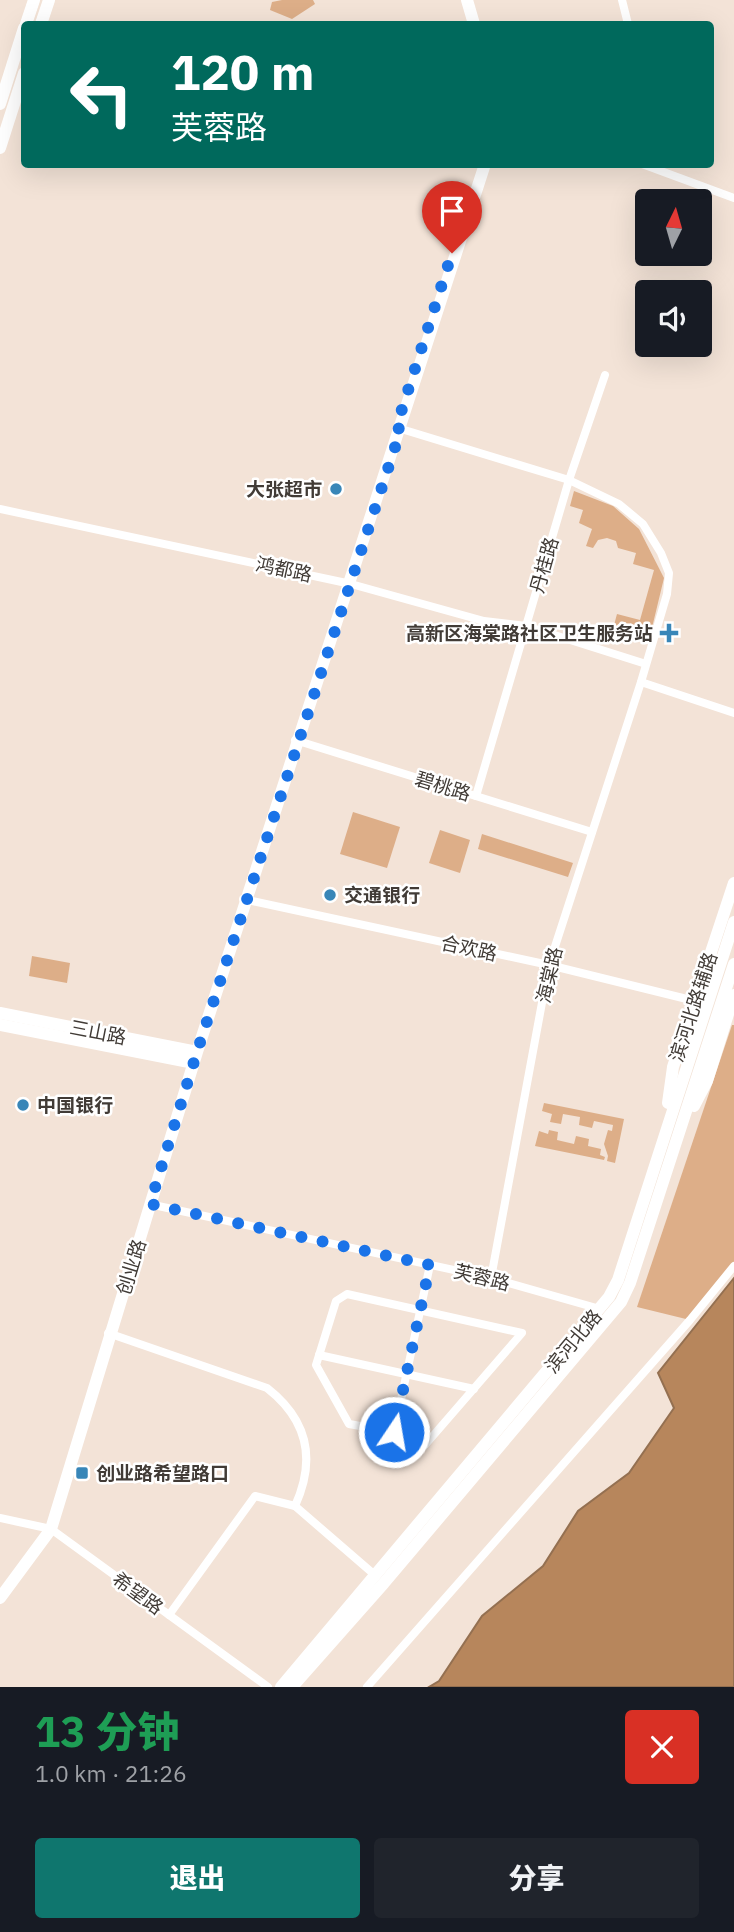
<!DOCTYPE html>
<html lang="zh">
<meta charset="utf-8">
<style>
:root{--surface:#171b24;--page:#20242c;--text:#f1f3f6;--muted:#9ea1a6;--accent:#0f766e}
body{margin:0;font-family:"IBM Plex Sans","Noto Sans SC",sans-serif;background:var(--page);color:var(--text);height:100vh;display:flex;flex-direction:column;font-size:26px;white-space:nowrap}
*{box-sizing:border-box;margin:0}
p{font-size:23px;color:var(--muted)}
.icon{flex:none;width:38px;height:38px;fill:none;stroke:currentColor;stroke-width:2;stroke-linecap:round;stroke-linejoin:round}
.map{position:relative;height:1687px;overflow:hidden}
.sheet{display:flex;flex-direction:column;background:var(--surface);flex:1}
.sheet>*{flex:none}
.hud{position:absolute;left:21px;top:21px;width:693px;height:147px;border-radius:7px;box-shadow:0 7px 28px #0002;background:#00695c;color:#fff;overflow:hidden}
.needle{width:46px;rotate:5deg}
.controls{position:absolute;left:635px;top:189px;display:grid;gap:14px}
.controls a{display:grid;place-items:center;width:77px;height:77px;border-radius:7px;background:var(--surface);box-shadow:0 7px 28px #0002;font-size:35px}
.pin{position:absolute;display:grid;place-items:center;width:60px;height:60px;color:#fff;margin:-72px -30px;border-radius:50% 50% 50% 0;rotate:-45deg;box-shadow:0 0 7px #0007}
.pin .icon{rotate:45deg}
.me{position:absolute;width:77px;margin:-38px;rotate:12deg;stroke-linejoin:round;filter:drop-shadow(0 0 5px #0008)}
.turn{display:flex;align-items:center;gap:24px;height:147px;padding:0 35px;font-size:32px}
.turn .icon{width:91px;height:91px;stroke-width:2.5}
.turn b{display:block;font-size:49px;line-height:60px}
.round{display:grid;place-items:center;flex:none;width:74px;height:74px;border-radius:7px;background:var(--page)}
.head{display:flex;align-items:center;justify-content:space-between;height:119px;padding:0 35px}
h1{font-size:42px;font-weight:800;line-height:52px;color:#1e9e55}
.primary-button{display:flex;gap:14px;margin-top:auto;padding:14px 35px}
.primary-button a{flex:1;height:80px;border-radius:7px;background:var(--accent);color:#fff;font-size:28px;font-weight:800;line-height:80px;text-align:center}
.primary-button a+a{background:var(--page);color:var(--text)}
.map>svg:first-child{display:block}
.green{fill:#ddae88}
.water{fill:#b7865c;stroke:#947051;stroke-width:2}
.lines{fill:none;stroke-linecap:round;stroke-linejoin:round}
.street{stroke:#fff;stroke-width:8}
.secondary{stroke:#fff;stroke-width:12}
.primary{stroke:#fff;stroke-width:12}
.route{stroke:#1a73e8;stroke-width:12;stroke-dasharray:0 21.6}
.poi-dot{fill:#3886b8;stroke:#fff;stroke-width:2.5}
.labels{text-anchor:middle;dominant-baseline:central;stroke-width:5;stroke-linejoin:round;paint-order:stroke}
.poi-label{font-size:19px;font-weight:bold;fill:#413b36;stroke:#fff;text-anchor:start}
.street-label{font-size:19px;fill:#413b36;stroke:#fff}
</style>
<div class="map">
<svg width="734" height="1687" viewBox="0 0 734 1687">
<rect width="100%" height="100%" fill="#f3e3d7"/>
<g class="green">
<path d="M 282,0 L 313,0 L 315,4 L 292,19 L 270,10 L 272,2 Z"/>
<path d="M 574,491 L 613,506 L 639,529 L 664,578 L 650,636 L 614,625 L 617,614 L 640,620 L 654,570 L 633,564 L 636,553 L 618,548 L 616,541 L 607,538 L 598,540 L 593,548 L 586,546 L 592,529 L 579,523 L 583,510 L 570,506 Z"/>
<path d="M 353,812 L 400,827 L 387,868 L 340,854 Z"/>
<path d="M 440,830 L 470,840 L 460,873 L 429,863 Z"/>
<path d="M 482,834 L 573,863 L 568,877 L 478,849 Z"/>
<path d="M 32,956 L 70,963 L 67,983 L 29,976 Z"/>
<path d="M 732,1025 L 734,1025 L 734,1266 L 690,1320 L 637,1307 Z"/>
<path d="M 544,1103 L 624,1119 L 615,1163 L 607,1161 L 608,1156 L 604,1144 L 608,1130 L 612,1131 L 613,1125 L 594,1121 L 592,1128 L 579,1125 L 580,1117 L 563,1114 L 561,1124 L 550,1122 L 552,1114 L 542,1111 Z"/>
<path d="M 549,1130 L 558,1132 L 557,1140 L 574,1144 L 576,1136 L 589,1139 L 588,1146 L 601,1149 L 600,1155 L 605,1157 L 604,1160 L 535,1146 L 539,1131 L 548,1134 Z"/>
</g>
<path class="water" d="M 734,1278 L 734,1687 L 429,1687 L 439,1681 L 482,1616 L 543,1566 L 578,1511 L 629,1473 L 674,1408 L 658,1373 Z"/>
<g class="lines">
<g class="street">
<path d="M 622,0 L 628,24"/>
<path d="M 642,164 L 734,198"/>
<path d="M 398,428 L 569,480 L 619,504 L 643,524 L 661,553 L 669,573 L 667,594 L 641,682 L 549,965 L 491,1278"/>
<path d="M 0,509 L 351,584 L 484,621 L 526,626 L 646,664"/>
<path d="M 641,682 L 734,713"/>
<path d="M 295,740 L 592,832"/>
<path d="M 476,796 L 569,480 L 605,375"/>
<path d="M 243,899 L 549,965 L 695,1001"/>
<path d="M 149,1204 L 491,1278 L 600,1309"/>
<path d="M 347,1294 L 522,1333 L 425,1445 L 394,1432 L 349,1424 L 316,1365 L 336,1301 Z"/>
<path d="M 108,1333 L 267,1388 C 308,1420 316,1460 295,1506"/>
<path d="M 319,1355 L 474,1389"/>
<path d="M 394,1432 L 430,1265"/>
<path d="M 0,1518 L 51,1529 L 268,1687"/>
<path d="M 169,1615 L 255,1496 L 295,1506 L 376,1576"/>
<path d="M 367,1687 L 690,1320 L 734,1266"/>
</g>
<g class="secondary">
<path d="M 467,0 L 474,24"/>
<path d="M 0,1013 L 192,1051"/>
<path d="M 0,1025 L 194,1063"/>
<path d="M 668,1103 L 673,1067 L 734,883"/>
<path d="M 694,1106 L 707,1081 L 734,995"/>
<path d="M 0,1598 L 51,1529 L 197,1052 L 485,164"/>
<path d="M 281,1687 L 609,1297 L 618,1280 L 734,922"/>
<path d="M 292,1687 L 384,1583 L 621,1302 L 630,1283 L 734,964"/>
</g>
<g class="primary">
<path d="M 26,24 L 34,0"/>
<path d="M 41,24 L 49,0"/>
<path d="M 0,104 L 24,28"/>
<path d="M 0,148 L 24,73"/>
</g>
</g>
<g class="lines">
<path class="route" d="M 394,1432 L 430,1265 L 150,1204 L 197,1052 L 401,429 L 396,428 L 452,253"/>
</g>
<g class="poi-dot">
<circle cx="336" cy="489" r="7"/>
<path d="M665.5 622.5h7v7h7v7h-7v7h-7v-7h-7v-7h7z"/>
<circle cx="330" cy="895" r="7"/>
<circle cx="23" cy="1105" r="7"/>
<rect x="75" y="1466" width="14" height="14" rx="3.5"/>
</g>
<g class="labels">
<g class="poi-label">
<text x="322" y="489" text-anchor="end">大张超市</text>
<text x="653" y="633" text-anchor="end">高新区海棠路社区卫生服务站</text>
<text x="344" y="895">交通银行</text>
<text x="37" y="1105">中国银行</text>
<text x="96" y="1473">创业路希望路口</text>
</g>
<g class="street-label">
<text transform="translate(544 565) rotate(-74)">丹桂路</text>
<text transform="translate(284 569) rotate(12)">鸿都路</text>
<text transform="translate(443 786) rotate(17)">碧桃路</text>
<text transform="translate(469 948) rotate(12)">合欢路</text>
<text transform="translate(549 975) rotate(-77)">海棠路</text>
<text transform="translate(693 1007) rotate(-72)">滨河北路辅路</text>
<text transform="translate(98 1032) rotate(11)">三山路</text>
<text transform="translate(131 1267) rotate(-73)">创业路</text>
<text transform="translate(482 1277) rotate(14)">芙蓉路</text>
<text transform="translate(573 1341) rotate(-50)">滨河北路</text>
<text transform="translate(138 1593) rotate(36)">希望路</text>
</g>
</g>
</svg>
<div class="controls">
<a><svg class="needle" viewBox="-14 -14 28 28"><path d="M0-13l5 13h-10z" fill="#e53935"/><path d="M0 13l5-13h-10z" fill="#9ea1a6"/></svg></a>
<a><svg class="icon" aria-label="sound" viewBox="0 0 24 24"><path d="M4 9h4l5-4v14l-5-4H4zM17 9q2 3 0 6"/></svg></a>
</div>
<div class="pin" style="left:452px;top:253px;background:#d93025"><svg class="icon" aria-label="arrive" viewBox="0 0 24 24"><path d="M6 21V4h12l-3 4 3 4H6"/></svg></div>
<svg class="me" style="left:394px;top:1432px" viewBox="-20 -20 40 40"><circle r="17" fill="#1a73e8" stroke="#fff" stroke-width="3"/><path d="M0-11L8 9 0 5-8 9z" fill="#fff"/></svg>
<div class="hud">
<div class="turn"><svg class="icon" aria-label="left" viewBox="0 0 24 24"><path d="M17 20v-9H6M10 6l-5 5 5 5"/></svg><div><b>120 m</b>芙蓉路</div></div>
</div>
</div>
<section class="sheet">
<div class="head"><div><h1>13 分钟</h1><p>1.0 km · 21:26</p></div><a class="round" style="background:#d93025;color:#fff"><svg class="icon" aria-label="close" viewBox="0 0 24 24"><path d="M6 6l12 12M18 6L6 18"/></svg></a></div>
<div class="primary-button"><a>退出</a><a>分享</a></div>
</section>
